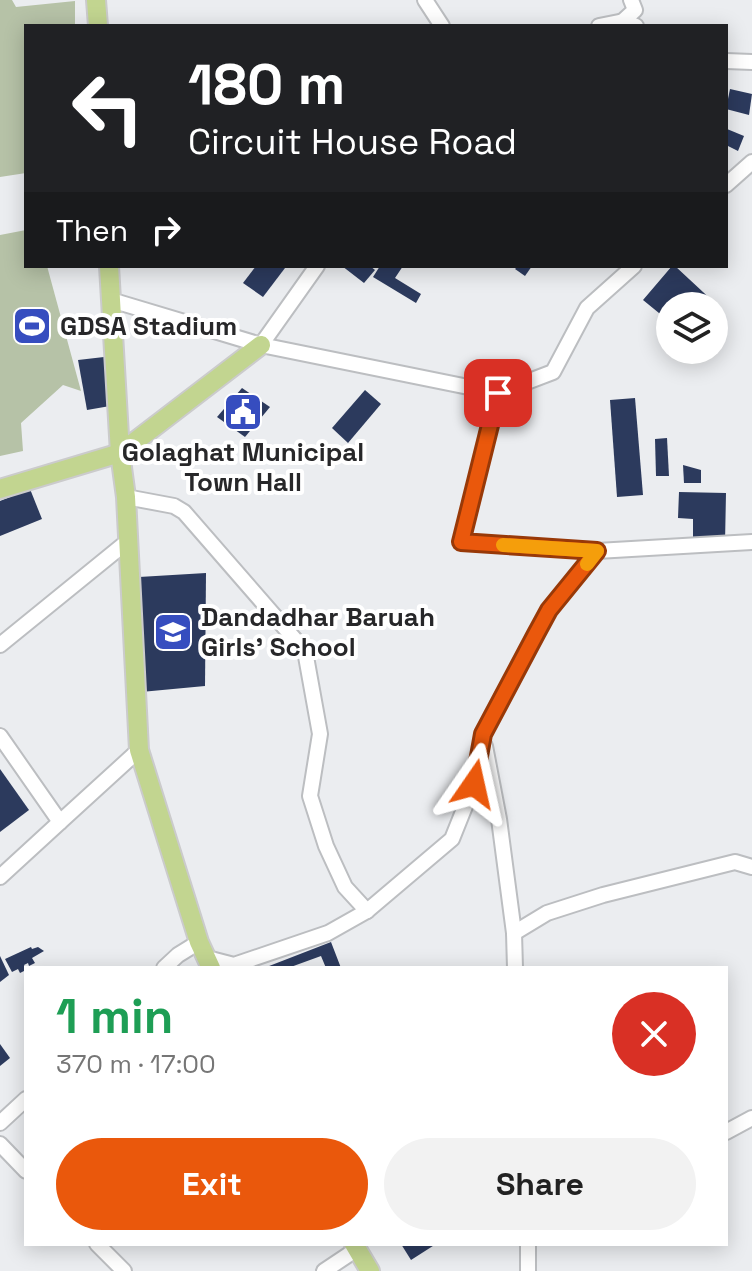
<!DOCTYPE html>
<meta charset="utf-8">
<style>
:root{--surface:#fff;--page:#f2f2f2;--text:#222;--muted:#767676;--accent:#ea580c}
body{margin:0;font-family:"Space Grotesk",sans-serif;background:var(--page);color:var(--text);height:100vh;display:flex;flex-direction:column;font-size:30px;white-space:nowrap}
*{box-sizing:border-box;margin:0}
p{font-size:26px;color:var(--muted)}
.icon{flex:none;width:44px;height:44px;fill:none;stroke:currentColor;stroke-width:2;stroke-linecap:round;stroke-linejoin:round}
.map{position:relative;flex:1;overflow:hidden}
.sheet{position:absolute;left:24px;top:966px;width:704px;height:280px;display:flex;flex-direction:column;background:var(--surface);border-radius:0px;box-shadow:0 4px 20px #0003}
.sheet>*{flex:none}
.guide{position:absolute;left:24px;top:24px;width:704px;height:244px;border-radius:0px;box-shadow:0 4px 20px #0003;background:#202124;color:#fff;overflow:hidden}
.fabs{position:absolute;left:656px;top:292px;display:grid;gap:16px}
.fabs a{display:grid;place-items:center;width:72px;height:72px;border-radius:50%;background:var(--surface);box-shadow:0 4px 20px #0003;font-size:40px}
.pin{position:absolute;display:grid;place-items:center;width:68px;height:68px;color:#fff;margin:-34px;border-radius:16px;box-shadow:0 4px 12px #0006}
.me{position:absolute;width:88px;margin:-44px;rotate:11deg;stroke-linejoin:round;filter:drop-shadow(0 0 6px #0008)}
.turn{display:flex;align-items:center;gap:28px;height:168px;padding:0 32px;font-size:36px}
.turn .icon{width:104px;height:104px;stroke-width:2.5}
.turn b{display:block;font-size:56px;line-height:68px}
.then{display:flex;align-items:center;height:76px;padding:0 32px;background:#0003;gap:16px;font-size:30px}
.round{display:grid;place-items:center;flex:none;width:84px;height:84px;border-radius:42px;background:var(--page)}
.headline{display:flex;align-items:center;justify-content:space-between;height:136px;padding:0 32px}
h1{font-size:48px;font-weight:800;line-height:60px;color:#1e9e55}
.action{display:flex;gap:16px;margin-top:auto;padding:16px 32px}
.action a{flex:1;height:92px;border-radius:48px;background:var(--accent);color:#fff;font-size:32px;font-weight:800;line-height:92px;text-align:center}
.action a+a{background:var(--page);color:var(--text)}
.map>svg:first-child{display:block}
.green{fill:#b6c2a7}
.building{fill:#2c3a5d}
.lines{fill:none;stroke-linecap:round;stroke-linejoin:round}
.minor-casing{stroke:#bcbec1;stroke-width:18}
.major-casing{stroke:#cbcbcc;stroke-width:22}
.minor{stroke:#fff;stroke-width:14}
.major{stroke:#c2d590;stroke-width:18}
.route-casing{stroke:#983908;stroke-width:20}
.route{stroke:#ea580c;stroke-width:14}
.slow{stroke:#f59e0b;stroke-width:14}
.labels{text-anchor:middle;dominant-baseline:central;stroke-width:8;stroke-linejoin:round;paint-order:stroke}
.poi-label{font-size:26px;font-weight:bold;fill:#272729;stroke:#fff;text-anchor:start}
</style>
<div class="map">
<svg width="752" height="1271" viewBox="0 0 752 1271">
<rect width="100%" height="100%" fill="#ebedf0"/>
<g class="green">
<path d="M 0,0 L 12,0 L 16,7 L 75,1 L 75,26 L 26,26 L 26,173 L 0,177 Z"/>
<path d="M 26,230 L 26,266 L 47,266 L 81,391 L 63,385 L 21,423 L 23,451 L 0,456 L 0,235 Z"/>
</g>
<g class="building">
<path d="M 730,89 L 752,94 L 749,115 L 726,109 Z"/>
<path d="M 727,129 L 744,136 L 738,151 L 726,145 Z"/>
<path d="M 256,266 L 285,268 L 263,297 L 243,283 Z"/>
<path d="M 342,266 L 370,266 L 375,270 L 364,283 Z"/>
<path d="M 380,266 L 403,266 L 395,278 L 421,294 L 416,303 L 373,277 Z"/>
<path d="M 518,266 L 532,266 L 525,276 L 515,269 Z"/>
<path d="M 672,266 L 675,266 L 717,305 L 670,306 L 670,322 L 643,300 Z"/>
<path d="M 104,357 L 110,406 L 87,410 L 78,360 Z"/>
<path d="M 242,388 L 270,407 L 245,437 L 217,417 Z"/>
<path d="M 365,390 L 381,404 L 348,443 L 332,428 Z"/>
<path d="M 635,398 L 643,495 L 617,497 L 610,400 Z"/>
<path d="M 667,438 L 669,476 L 656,476 L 655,439 Z"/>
<path d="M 683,465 L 701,470 L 701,483 L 684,483 Z"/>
<path d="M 30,489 L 42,519 L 0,536 L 0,501 Z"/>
<path d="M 679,492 L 726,493 L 725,543 L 693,542 L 693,519 L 678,518 Z"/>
<path d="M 206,573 L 205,686 L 141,692 L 139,577 Z"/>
<path d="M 0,769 L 29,810 L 0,832 Z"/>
<path d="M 331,942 L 341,968 L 326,968 L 321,956 L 288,968 L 264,968 Z"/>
<path d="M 31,947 L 32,949 L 38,947 L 44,951 L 32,958 L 35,963 L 29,966 L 28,963 L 24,965 L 26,970 L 20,973 L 18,969 L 12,972 L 5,959 Z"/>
<path d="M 0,956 L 9,975 L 0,982 Z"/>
<path d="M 0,1044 L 10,1058 L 0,1066 Z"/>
<path d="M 401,1244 L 436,1244 L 411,1260 Z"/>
</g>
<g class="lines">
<defs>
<g id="minor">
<path d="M 425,0 L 442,26"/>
<path d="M 623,21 L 635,10 L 631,0"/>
<path d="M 599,26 L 624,21 L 636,26"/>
<path d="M 726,61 L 752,62"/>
<path d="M 726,185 L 752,162"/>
<path d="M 111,300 L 261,345 L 498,393 L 553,372 L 587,308 L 634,266"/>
<path d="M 261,345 L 317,266"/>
<path d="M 498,393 L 461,542 L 597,551 L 752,542"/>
<path d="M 126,497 L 174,506 L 184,512 L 305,651 L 320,734 L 310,796 L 326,846 L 345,887 L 367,911"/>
<path d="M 0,645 L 128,541"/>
<path d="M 0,736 L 60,822 L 139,750"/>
<path d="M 485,746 L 499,819 L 514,933 L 515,968"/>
<path d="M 0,877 L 60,822"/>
<path d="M 514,933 L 547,913 L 603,895 L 735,862 L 752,867"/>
<path d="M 207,958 L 234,965 L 328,933 L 367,911 L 452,839 L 474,784 L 483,734 L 549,610 L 597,551"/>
<path d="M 164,968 L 178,955 L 199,942"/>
<path d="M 0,1123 L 26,1099"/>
<path d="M 726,1132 L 752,1118"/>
<path d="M 0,1144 L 26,1171"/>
<path d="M 97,1244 L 124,1271"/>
<path d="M 528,1244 L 528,1271"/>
<path d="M 324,1271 L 357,1249"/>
</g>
<g id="major">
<path d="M 96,0 L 98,26"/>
<path d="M 109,266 L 120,453 L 126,497 L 139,750 L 199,942 L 211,968"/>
<path d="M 0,489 L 120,453 L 261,345"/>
<path d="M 354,1244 L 370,1271"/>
</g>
</defs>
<use href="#minor" class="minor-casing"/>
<use href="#major" class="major-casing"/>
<use href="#minor" class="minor"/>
<use href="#major" class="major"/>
</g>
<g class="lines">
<defs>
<path id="route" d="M 474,784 L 483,734 L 536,634 L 549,610 L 597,551 L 461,542 L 498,393"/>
</defs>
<use href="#route" class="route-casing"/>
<use href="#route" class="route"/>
<path class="slow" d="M 503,545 L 597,551 L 587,564"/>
</g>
<defs>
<symbol id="stadium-square" viewBox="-11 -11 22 22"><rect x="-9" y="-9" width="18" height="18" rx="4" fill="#364dbf" stroke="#fff"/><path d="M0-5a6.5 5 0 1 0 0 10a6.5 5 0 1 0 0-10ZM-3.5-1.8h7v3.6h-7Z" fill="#fff"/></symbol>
<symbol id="civic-square" viewBox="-11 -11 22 22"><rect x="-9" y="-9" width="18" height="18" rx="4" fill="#364dbf" stroke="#fff"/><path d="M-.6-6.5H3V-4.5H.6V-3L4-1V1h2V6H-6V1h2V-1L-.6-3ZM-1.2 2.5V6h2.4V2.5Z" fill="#fff"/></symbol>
<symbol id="school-square" viewBox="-11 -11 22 22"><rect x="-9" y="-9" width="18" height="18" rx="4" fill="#364dbf" stroke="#fff"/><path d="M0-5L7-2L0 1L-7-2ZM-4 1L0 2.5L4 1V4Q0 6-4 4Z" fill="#fff"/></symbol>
</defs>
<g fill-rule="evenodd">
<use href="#stadium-square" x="10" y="304" width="44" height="44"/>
<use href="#civic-square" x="221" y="390" width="44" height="44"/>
<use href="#school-square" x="151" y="610" width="44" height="44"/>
</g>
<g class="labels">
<g class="poi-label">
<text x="60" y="326">GDSA Stadium</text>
<text x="243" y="452" text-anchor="middle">Golaghat Municipal<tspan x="243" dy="30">Town Hall</tspan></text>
<text x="201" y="617">Dandadhar Baruah<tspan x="201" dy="30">Girls' School</tspan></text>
</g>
</g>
</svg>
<div class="fabs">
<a><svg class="icon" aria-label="layers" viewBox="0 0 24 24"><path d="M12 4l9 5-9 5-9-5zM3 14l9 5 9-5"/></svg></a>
</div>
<div class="pin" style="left:498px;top:393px;background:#d93025"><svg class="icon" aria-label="arrive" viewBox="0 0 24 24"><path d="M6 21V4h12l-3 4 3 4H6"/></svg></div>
<svg class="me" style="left:474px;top:784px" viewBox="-20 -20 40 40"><path d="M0-17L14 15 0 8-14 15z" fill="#ea580c" stroke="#fff" stroke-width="4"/></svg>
<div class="guide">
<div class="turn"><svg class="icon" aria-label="left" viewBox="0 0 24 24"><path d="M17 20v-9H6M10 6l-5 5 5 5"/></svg><div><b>180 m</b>Circuit House Road</div></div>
<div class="then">Then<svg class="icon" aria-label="right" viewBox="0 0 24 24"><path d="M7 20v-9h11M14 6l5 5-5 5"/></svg></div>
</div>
<section class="sheet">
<div class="headline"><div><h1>1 min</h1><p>370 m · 17:00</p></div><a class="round" style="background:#d93025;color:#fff"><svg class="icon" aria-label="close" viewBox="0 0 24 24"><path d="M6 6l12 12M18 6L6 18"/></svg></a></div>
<div class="action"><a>Exit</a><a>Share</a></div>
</section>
</div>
